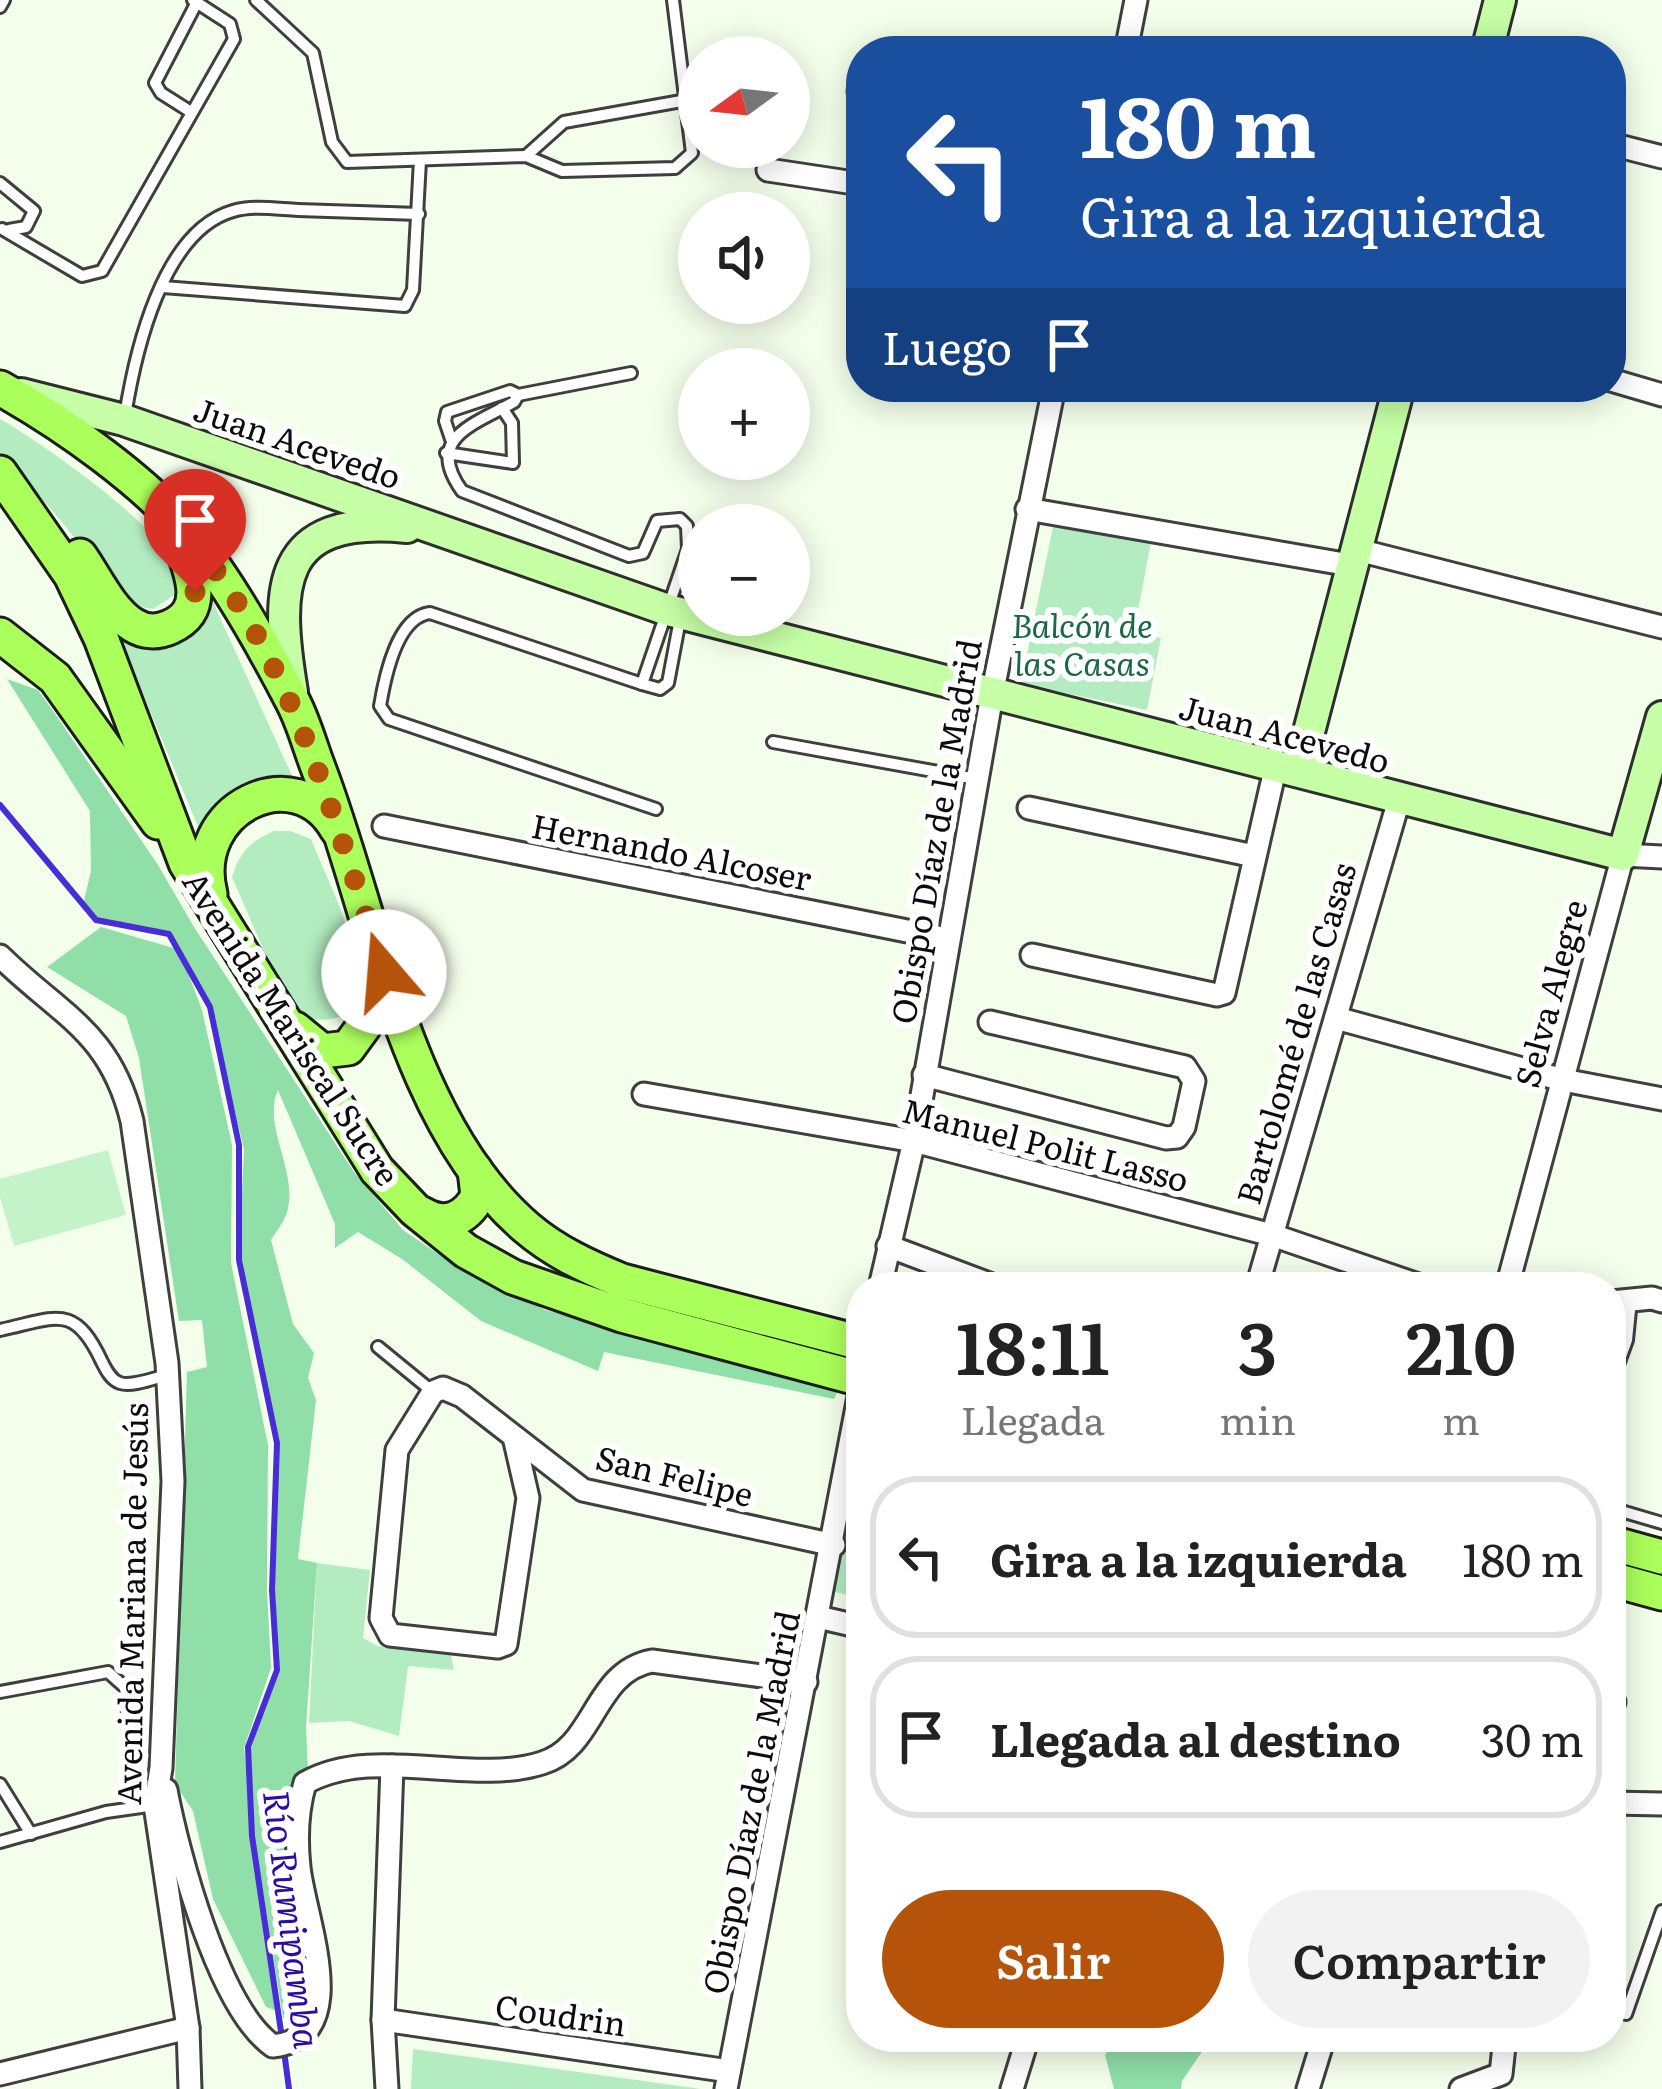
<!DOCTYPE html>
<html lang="es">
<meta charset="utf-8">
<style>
:root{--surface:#fff;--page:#f2f2f2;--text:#222;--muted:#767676;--line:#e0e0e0;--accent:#b45309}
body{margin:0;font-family:Literata,serif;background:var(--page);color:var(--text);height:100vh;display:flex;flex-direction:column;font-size:45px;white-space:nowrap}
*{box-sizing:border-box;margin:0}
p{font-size:39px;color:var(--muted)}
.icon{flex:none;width:66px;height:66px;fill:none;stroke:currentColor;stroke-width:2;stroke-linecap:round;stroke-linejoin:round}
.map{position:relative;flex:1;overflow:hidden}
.drawer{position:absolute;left:846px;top:1272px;width:780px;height:780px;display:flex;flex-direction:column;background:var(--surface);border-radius:48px;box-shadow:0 6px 30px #0003}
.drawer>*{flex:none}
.hud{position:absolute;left:846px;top:36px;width:780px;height:366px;border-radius:48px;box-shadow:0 6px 30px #0003;background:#1a4fa0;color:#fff;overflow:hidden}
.needle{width:78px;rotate:255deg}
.tools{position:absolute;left:678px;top:36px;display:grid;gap:24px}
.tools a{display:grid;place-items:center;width:132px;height:132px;border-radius:50%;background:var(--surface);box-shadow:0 6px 30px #0003;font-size:60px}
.pin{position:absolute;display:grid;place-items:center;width:102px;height:102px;color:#fff;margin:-123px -51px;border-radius:50% 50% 50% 0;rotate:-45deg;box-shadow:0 0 12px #0007}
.pin .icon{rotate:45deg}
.me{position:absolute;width:132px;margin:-66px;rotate:342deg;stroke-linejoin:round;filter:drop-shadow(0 0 9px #0008)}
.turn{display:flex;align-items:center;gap:42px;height:252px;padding:0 36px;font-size:54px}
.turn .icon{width:156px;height:156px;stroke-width:2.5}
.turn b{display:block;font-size:84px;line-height:102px}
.then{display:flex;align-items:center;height:114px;padding:0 36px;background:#0003;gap:24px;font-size:45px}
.eta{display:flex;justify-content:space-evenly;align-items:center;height:204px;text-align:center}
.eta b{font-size:72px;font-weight:600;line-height:84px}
.action{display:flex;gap:24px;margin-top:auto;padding:24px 36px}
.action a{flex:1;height:138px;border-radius:72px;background:var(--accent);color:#fff;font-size:48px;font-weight:600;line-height:138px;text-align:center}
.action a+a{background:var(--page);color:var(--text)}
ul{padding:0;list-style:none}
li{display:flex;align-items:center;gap:36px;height:162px;margin:0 24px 18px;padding:0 12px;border:6px solid var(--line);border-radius:48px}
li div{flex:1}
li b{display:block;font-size:45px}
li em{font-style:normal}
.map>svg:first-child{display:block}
.green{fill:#b2ecc0}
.forest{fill:#90dea8;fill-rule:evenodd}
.pitch{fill:#c4f3c9}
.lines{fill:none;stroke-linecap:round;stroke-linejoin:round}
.stream{stroke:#472cd8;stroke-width:6}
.lane-casing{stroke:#3f3f3f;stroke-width:16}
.street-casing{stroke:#3f3f3f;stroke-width:27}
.secondary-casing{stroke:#2e2e2e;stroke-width:36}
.primary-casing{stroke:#1d1d1d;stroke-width:39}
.lane{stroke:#fff;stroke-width:10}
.street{stroke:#fff;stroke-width:21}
.secondary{stroke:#c6ffa6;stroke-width:30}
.primary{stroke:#abff5b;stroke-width:33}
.route{stroke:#b45309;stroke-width:21;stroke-dasharray:0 37.8}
.labels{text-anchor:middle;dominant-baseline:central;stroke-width:12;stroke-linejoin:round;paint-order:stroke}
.street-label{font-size:33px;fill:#0c0c0c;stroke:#fff}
.park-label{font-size:33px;font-style:italic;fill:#186944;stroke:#fff}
.water-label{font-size:36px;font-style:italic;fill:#2a0ca7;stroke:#fff}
</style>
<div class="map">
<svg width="1662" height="2089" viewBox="0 0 1662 2089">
<rect width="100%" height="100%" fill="#f4ffeb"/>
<g class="green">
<path d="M 0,419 C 42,443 148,518 170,558 C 177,570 176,582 174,595 L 153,609 L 131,605 L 49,507 L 0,459 Z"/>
<path d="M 1054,522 L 1151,542 L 1134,632 L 1161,638 L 1147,710 L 1021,684 Z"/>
<path d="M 207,589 L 298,789 C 251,771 222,791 201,834 L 117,631 L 144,650 L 179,642 L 198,629 Z"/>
<path d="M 274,831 L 290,831 L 311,839 C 325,876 377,974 352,1008 C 342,1022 322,1019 308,1020 L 287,1004 L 232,877 C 240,852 249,842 274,831 Z"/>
<path d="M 861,1464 L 861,1598 L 835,1592 Z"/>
<path d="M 317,1563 L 370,1570 L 363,1638 L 377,1646 L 451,1655 L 454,1670 L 408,1666 L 399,1736 L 349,1721 L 309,1723 Z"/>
<path d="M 413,2049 L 701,2089 L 411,2089 Z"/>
</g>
<g class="forest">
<path d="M 7,679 L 38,690 L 56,715 L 158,865 L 194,927 L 354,1172 L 403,1230 L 447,1260 L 545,1310 L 840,1387 L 834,1399 L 604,1352 L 598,1371 L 481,1321 L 402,1259 L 358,1232 L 335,1248 L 335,1224 L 278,1090 C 261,1126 301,1175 286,1215 C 283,1223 276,1232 271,1240 L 293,1324 L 314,1353 L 308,1378 L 316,1400 L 298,1559 L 317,1563 L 306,1727 L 308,1773 L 298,1796 L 270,1798 L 273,1840 L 297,1843 L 307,1932 L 295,1940 L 301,1960 L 289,1975 L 295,2020 L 283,2018 L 261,1878 L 275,2010 L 266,2007 L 213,1899 L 193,1811 L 175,1784 L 187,1372 L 207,1367 L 202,1320 L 179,1321 L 139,1058 L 126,1016 L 47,967 L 101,927 L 177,949 L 169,934 L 103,922 L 83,905 L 91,871 L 90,811 ZM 184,962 L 210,1007 L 244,1149 L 239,1260 L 277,1443 L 272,1591 L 277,1670 L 250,1752 L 252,1811 L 244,1748 L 271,1668 L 267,1590 L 268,1445 L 231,1263 L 232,1145 L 202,1010 Z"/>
<path d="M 1116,2037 L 1212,2037 L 1182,2081 L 1181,2089 L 1114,2089 L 1105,2055 Z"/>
</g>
<path class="pitch" d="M 108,1150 L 126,1215 L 14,1246 L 0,1197 L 0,1179 Z"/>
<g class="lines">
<g class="stream">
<path d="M 0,805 L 96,920 L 169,934 L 210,1007 L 239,1145 L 239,1260 L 277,1443 L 272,1590 L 277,1670 L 248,1747 L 252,1836 L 282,2038"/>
<path d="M 284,2051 L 289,2089"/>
</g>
<defs>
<g id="lane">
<path d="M 256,0 L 313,53 L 332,142 L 347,162 L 526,156 L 562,171 L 675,168 L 692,153 L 673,0"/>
<path d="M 0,7 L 4,0"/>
<path d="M 191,112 L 161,93 L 155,83 L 197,2"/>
<path d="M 526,156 L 564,122 L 687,100"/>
<path d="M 0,183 L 34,211 L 26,227 L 9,230"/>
<path d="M 2,229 L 82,276 L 102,271 L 234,39 L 230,24 L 193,0"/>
<path d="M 163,287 L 405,306 L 413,290 L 420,160"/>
<path d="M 518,395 L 514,402 C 473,425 424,438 462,491 L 629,556 L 643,553 L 657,521 L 680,519 L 687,526 L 688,549 L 642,684 L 430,613 C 397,617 385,676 380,706 L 389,719 L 656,809"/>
<path d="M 125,416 C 135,353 162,231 233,211 C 253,205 277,209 298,210 C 338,211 379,213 419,214"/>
<path d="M 451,439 L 445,421 L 447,412 L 510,391 L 518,395 L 631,373"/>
<path d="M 446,453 L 513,463 L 512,423 L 502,408"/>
<path d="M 642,684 L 660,689 L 668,683 L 681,614"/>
<path d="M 773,742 L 977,779"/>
<path d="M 0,1330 C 56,1318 74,1302 102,1362 C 106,1370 111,1380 120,1383 C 132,1387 155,1378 167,1375"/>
<path d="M 378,1347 L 433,1392"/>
<path d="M 1611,1384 L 1627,1340 L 1631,1300"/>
<path d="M 1611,1508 L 1662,1523"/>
<path d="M 0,1692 L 108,1672 L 127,1689 L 129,1741"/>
<path d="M 0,1784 L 31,1834"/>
<path d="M 0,1842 L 106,1812 L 155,1805"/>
<path d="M 1626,2014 L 1662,1911"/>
</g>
<g id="street">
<path d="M 1126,51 L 1136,0"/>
<path d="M 859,91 L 861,91"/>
<path d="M 1611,144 L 1662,157"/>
<path d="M 768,170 L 861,184"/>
<path d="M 1611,380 L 1662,395"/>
<path d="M 1027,509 L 1350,565"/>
<path d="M 1354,549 L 1662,627"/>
<path d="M 1029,808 L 1254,856"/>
<path d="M 384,826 L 947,939"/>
<path d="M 1032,955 L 1217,995 L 1224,993 L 1276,765"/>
<path d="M 0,956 C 61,1016 110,1031 132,1121 L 167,1363 L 173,1481 L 161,1768 L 155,1805 L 188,2028 L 190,2089"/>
<path d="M 1336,1018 L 1563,1080 L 1662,1099"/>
<path d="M 924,1075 L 1166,1138 L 1177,1137 L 1184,1127 L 1194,1081 L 1185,1067 L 990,1022"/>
<path d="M 644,1094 L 914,1141 L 1272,1235 L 1424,1287"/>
<path d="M 888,1246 L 997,1287"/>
<path d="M 880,1287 L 914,1141 L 992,695 L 1054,387"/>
<path d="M 1257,1287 L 1399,800"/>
<path d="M 1507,1287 L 1623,855 L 1662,857"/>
<path d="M 1611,1302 L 1652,1298 L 1662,1301"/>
<path d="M 514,1437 L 528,1498 L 506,1644 L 498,1647 L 390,1635 L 381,1618 L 397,1450 L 433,1392 L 443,1388 L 462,1396 L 583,1490 L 834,1545"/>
<path d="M 818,1617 L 861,1627"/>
<path d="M 1611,1701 L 1614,1702"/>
<path d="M 166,1790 C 178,1854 219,2009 273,2046 C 355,2038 304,1917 299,1867 C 296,1839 297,1810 305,1783 C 373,1744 470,1786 542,1763 C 596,1747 593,1672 652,1661 L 806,1682"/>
<path d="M 1611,1803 L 1662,1804"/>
<path d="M 383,2020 L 729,2071"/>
<path d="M 0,2074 L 188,2028"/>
<path d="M 387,2089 L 383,2020 L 392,1766"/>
<path d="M 726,2089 L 861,1386"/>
<path d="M 1012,2089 L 1028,2037"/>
<path d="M 1308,2089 L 1324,2037"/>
<path d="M 1461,2089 L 1501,2074 L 1505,2037"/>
</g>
<g id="secondary">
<path d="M 1487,51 L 1500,0"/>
<path d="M 21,394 L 124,420 L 668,610 L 1623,855 L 1662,717"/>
<path d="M 292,692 C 275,589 274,514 407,527"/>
<path d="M 1299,770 L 1399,387"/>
</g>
<g id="primary">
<path d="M 0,388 C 64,424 147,482 193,539 C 230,584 266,650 293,702 C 304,723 310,747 319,770 C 374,914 405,1124 527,1228 C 555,1252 588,1267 622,1281 L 861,1343"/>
<path d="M 0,473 L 71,575 L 101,638 L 186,863 L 377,1170 L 415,1210 L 466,1251 L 513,1277 L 622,1315 L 861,1379"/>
<path d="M 80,556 C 95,577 110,611 133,625 C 144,632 157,633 170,627 C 208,610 192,574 181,543"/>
<path d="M 0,635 L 55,678 L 158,822"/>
<path d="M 210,894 C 188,808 296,756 337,829"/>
<path d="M 295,1029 L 322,1051 L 348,1048 L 364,1026 L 384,972"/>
<path d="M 422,1214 C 445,1228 466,1219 478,1196 L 475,1170"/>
<path d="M 1611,1543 L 1662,1557"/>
<path d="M 1611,1579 L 1662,1593"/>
</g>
</defs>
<use href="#lane" class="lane-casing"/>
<use href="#street" class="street-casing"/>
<use href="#secondary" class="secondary-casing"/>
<use href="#primary" class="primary-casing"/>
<use href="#lane" class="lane"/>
<use href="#street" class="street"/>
<use href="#secondary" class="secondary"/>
<use href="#primary" class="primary"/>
</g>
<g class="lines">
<path class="route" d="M 195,592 L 195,580 L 171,516 C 289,642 332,812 384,972"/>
</g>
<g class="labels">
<g class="street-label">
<text transform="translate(298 441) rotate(19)">Juan Acevedo</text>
<text transform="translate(1285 732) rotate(15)">Juan Acevedo</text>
<text transform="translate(934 831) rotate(-80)">Obispo Díaz de la Madrid</text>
<text transform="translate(672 850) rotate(11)">Hernando Alcoser</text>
<text transform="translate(1549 993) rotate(-75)">Selva Alegre</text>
<text transform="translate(293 1027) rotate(57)">Avenida Mariscal Sucre</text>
<text transform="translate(1294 1033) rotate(-74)">Bartolomé de las Casas</text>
<text transform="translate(1046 1143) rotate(14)">Manuel Polit Lasso</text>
<text transform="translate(675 1474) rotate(14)">San Felipe</text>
<text transform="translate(130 1604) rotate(-89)">Avenida Mariana de Jesús</text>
<text transform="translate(749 1802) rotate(-79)">Obispo Díaz de la Madrid</text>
<text transform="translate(561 2013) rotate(8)">Coudrin</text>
</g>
<g class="park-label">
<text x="1082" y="623">Balcón de<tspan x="1082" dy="38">las Casas</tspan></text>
</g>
<g class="water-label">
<text transform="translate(294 1919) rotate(83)">Río Rumipamba</text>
</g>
</g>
</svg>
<div class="tools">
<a><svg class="needle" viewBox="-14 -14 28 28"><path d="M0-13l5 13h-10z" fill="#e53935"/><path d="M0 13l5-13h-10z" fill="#767676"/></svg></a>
<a><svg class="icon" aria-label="sound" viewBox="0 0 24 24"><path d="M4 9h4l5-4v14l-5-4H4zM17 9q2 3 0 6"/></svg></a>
<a>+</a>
<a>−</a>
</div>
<div class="pin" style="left:195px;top:592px;background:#d93025"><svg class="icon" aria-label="arrive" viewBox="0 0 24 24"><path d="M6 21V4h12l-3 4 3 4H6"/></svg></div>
<svg class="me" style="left:384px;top:972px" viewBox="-20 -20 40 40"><circle r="19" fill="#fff"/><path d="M0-13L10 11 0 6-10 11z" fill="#b45309"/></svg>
<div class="hud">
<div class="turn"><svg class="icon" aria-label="left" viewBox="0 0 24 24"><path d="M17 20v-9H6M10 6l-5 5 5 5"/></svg><div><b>180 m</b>Gira a la izquierda</div></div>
<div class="then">Luego<svg class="icon" aria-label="arrive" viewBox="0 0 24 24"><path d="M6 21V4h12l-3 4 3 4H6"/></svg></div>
</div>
<section class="drawer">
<div class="eta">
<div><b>18:11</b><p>Llegada</p></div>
<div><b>3</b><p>min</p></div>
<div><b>210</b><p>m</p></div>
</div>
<ul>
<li><svg class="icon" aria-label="left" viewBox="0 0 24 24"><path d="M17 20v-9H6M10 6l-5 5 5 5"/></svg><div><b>Gira a la izquierda</b></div><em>180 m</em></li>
<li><svg class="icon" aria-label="arrive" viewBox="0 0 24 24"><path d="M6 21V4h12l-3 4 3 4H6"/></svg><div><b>Llegada al destino</b></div><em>30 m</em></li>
</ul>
<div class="action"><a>Salir</a><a>Compartir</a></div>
</section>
</div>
